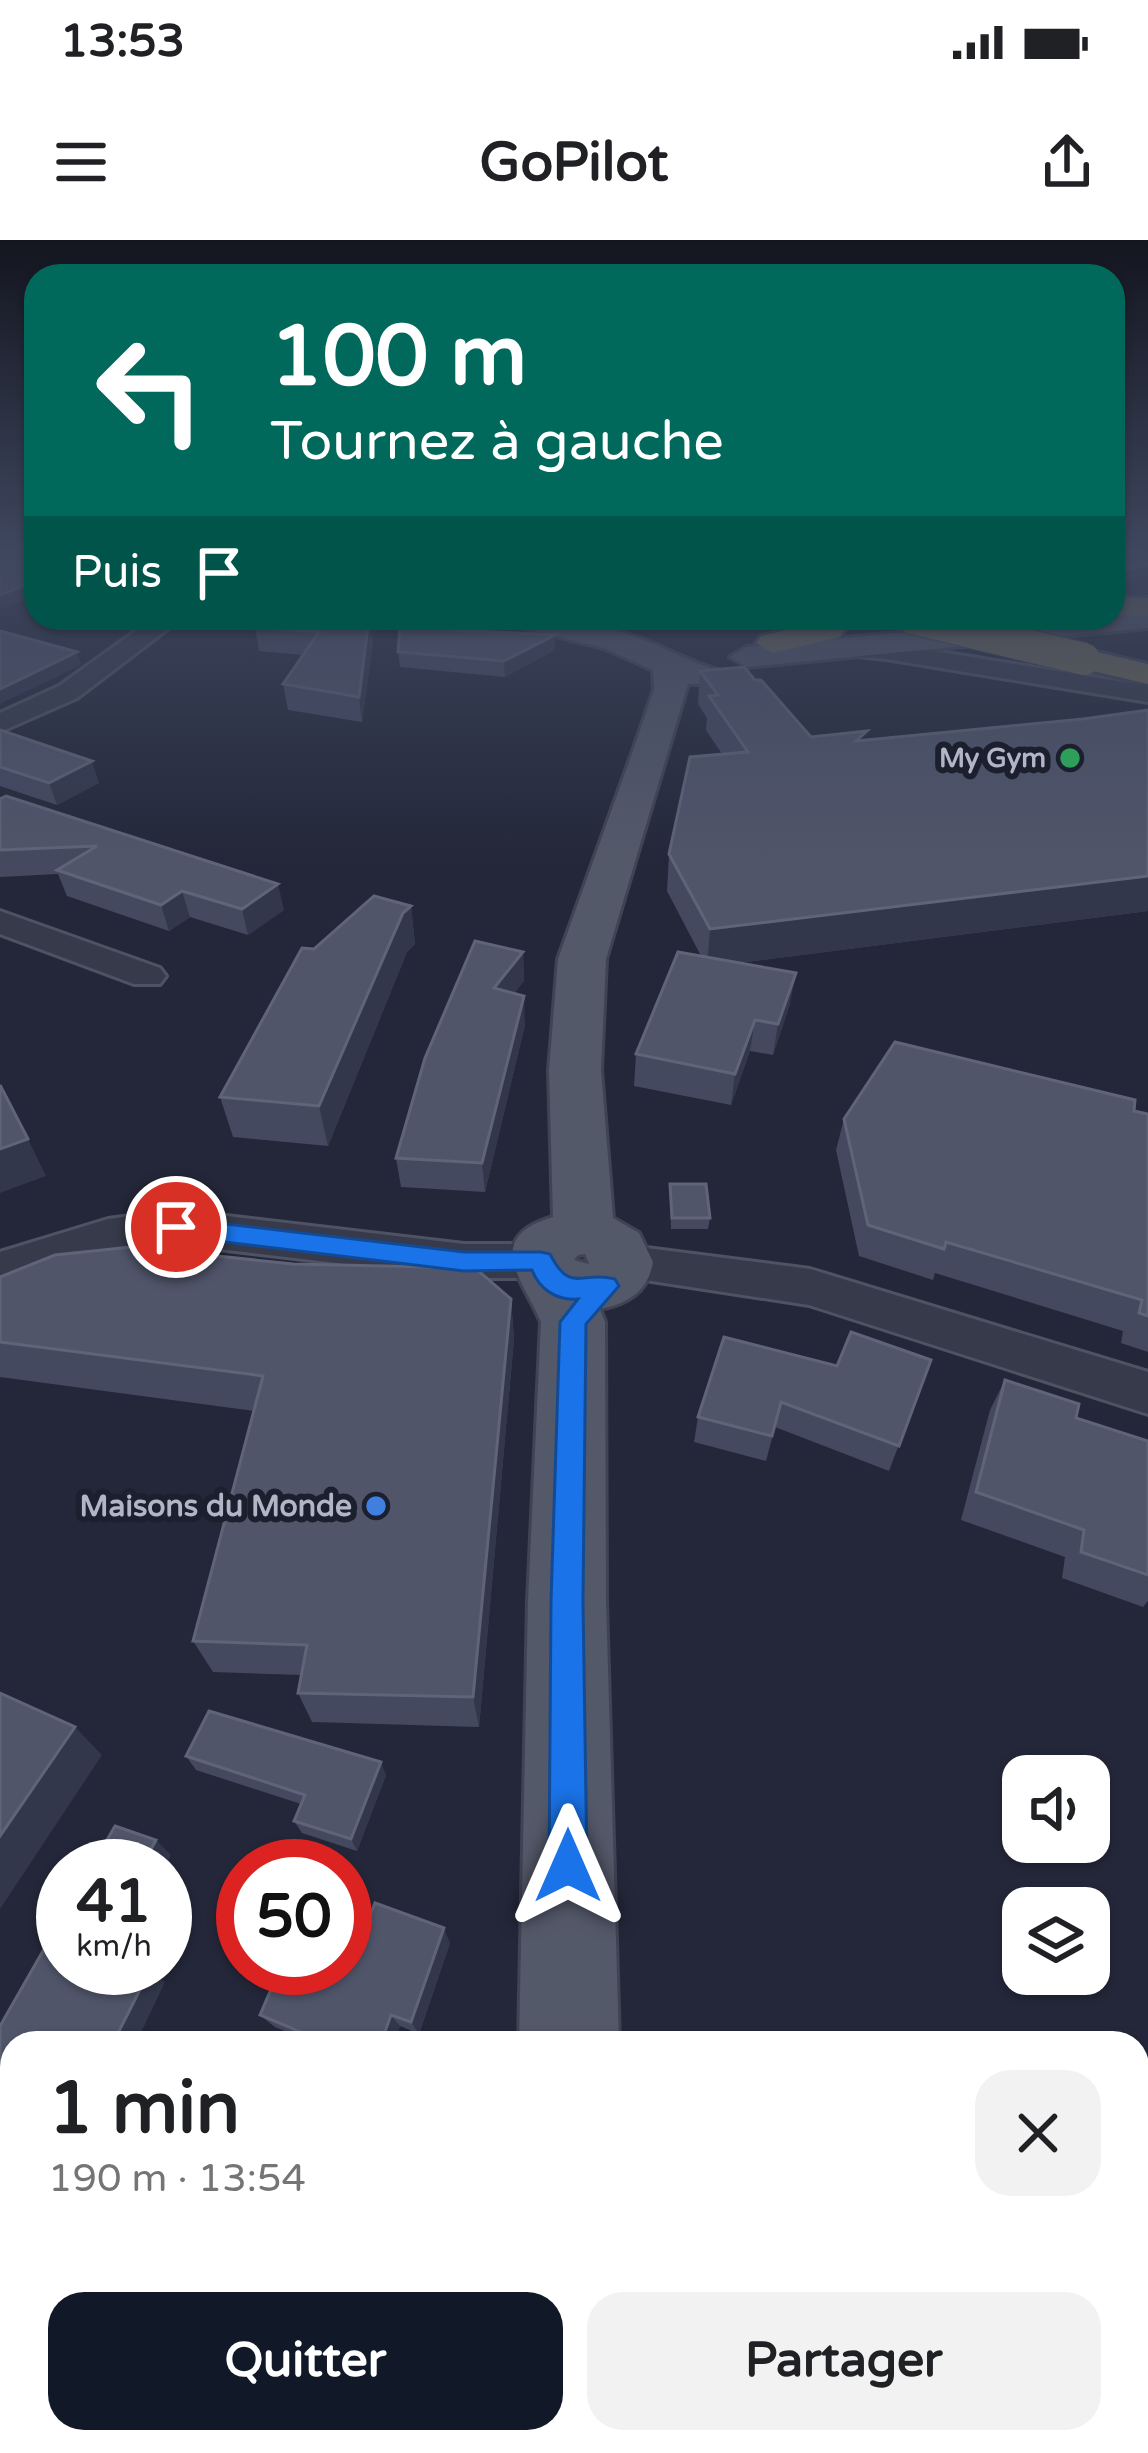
<!DOCTYPE html>
<html lang="fr">
<meta charset="utf-8">
<style>
:root{--surface:#fff;--page:#f2f2f2;--text:#202124;--muted:#757577;--accent:#111827}
body{margin:0;font-family:"Varela Round",sans-serif;background:var(--page);color:var(--text);height:100vh;display:flex;flex-direction:column;font-size:45px;white-space:nowrap}
*{box-sizing:border-box;margin:0}
p{font-size:39px;color:var(--muted)}
.icon{flex:none;width:66px;height:66px;fill:none;stroke:currentColor;stroke-width:2;stroke-linecap:round;stroke-linejoin:round}
.map{position:relative;flex:1;overflow:hidden}
.sheet{position:absolute;left:0px;top:1791px;width:1149px;height:423px;display:flex;flex-direction:column;background:var(--surface);border-radius:36px 36px 0 0;box-shadow:0 3px 9px #0004}
.sheet>*{flex:none}
.banner{position:absolute;left:24px;top:24px;width:1101px;height:366px;border-radius:36px;box-shadow:0 3px 9px #0004;background:#00695c;color:#fff;overflow:hidden}
.buttons{position:absolute;left:1002px;top:1515px;display:grid;gap:24px}
.buttons a{display:grid;place-items:center;width:108px;height:108px;border-radius:24px;background:var(--surface);box-shadow:0 3px 9px #0004;font-size:60px}
.speed{position:absolute;left:36px;top:1599px;display:flex;gap:24px;font-size:60px;font-weight:700;text-align:center}
.speed>*{display:grid;place-content:center;width:156px;height:156px;border-radius:50%;background:var(--surface);box-shadow:0 3px 9px #0004;line-height:1}
.speed small{font-size:30px;font-weight:400}
.speed .limit{border:18px solid #d22;background:#fff;color:#111}
.pin{position:absolute;display:grid;place-items:center;width:102px;height:102px;color:#fff;margin:-51px;border:6px solid #fff;border-radius:50%;box-shadow:0 3px 12px #0007}
.me{position:absolute;width:132px;margin:-66px;rotate:0deg;stroke-linejoin:round;filter:drop-shadow(0 0 9px #0008)}
.turn{display:flex;align-items:center;gap:42px;height:252px;padding:0 48px;font-size:54px}
.turn .icon{width:156px;height:156px;stroke-width:2.5}
.turn b{display:block;font-size:84px;line-height:102px}
.then{display:flex;align-items:center;height:114px;padding:0 48px;background:#0003;gap:24px;font-size:45px}
.round{display:grid;place-items:center;flex:none;width:126px;height:126px;border-radius:36px;background:var(--page)}
.overview{display:flex;align-items:center;justify-content:space-between;height:204px;padding:0 48px}
h1{font-size:72px;font-weight:700;line-height:90px}
.button{display:flex;gap:24px;margin-top:auto;padding:24px 48px}
.button a{flex:1;height:138px;border-radius:36px;background:var(--accent);color:#fff;font-size:48px;font-weight:700;line-height:138px;text-align:center}
.button a+a{background:var(--page);color:var(--text)}
.status{display:flex;justify-content:space-between;align-items:center;height:84px;padding:0 60px;background:var(--surface);direction:ltr}
.status svg{height:33px;fill:currentColor}
header{display:flex;justify-content:space-between;align-items:center;height:156px;padding:0 48px;background:var(--surface);font-size:54px;font-weight:700}
.map>svg:first-child{display:block}
.lines{fill:none;stroke-linecap:round;stroke-linejoin:round}
.minor-casing{stroke:#4e5262;stroke-width:6}
.major-casing{stroke:#3f4353;stroke-width:6}
.highway-casing{stroke:#3e4252;stroke-width:6}
.minor{fill:#363a4a;fill-rule:evenodd}
.major{fill:#54596a;fill-rule:evenodd}
.highway{fill:#706b54;fill-rule:evenodd}
.highway-bridge-casing{stroke:#3e4252;stroke-width:34;stroke-linecap:butt}
.highway-bridge{stroke:#706b54;stroke-width:32}
.wall{fill:#44495f}
.shaded-wall{fill:#32374b}
.building{fill:#50556a;stroke:#5f6478;stroke-width:3}
.route{fill:#1a73e8;stroke:#114b97;stroke-width:3}
.leisure-dot{fill:#2e9e5b;stroke:#1c1f2e;stroke-width:4.5}
.shop-dot{fill:#3f7fe0;stroke:#1c1f2e;stroke-width:4.5}
.labels{text-anchor:middle;dominant-baseline:central;stroke-width:12;stroke-linejoin:round;paint-order:stroke}
.far-poi-label{font-size:27px;font-weight:bold;fill:#b1b5c6;stroke:#1c1f2e;text-anchor:end}
.poi-label{font-size:30px;font-weight:bold;fill:#b1b5c6;stroke:#1c1f2e;text-anchor:end}
</style>
<div class="status"><b>13:53</b><svg viewBox="0 0 49 12"><path d="M0 12V9h3v3zM5 12V6h3v6zM10 12V3h3v9zM15 12V0h3v12zM26 1h20v11H26zM47 4h2v5h-2z"/></svg></div>
<header><svg class="icon" aria-label="menu" viewBox="0 0 24 24"><path d="M4 6h16M4 12h16M4 18h16"/></svg>GoPilot<svg class="icon" aria-label="share" viewBox="0 0 24 24"><path d="M12 15V3M7 8l5-5 5 5M5 13v7h14v-7"/></svg></header>
<div class="map">
<svg width="1148" height="2213" viewBox="0 0 1148 2213">
<rect width="100%" height="100%" fill="#232739"/>
<g class="lines">
<defs>
<g id="minor">
<path d="M 154,378 L 182,378 L 77,458 L 0,492 L 0,473 L 59,446 Z"/>
<path d="M 829,399 L 886,403 L 1148,446 L 1148,462 L 886,419 L 820,412 L 816,407 Z"/>
<path d="M 0,671 L 160,728 L 166,736 L 160,744 L 134,744 L 0,694 Z"/>
<path d="M 176,970 L 464,1004 L 541,1004 L 558,1009 L 565,1021 L 558,1033 L 541,1038 L 464,1038 L 176,1004 L 87,1018 L 0,1049 L 0,1012 L 108,979 Z"/>
<path d="M 623,1005 L 810,1029 L 1148,1132 L 1148,1174 L 809,1065 L 606,1034 L 599,1022 L 606,1010 Z"/>
</g>
<g id="major">
<path d="M 1148,370 L 1148,388 L 747,427 L 730,417 L 747,407 L 1058,378 L 1113,378 L 1113,373 Z"/>
<path d="M 507,378 C 554,378 595,382 639,398 C 667,408 690,423 719,430 L 724,437 L 719,444 L 688,444 L 606,719 L 601,830 L 613,978 L 639,993 L 653,1022 C 648,1052 627,1064 600,1069 L 605,1082 L 606,1361 L 619,1803 L 519,1803 L 528,1361 L 541,1082 C 524,1041 481,998 553,977 L 549,830 L 558,719 L 634,508 L 654,449 L 653,430 L 604,408 L 512,385 ZM 585,1014 L 589,1024 L 574,1020 L 578,1015 Z"/>
<rect x="512" y="2202" width="118" height="11"/>
</g>
<g id="highway">
<path d="M 1113,357 L 1148,358 L 1148,376 L 1113,375 Z"/>
<path d="M 799,378 L 834,378 L 845,390 L 840,397 L 772,413 L 756,403 L 761,396 L 805,386 Z"/>
<path d="M 1084,409 L 1148,424 L 1148,444 L 1072,426 L 1067,419 Z"/>
</g>
</defs>
<use href="#minor" class="minor-casing"/>
<use href="#major" class="major-casing"/>
<use href="#highway" class="highway-casing"/>
<use href="#minor" class="minor"/>
<use href="#major" class="major"/>
<use href="#highway" class="highway"/>
<defs>
<path id="highway-bridge" d="M 913,378 L 1084,419"/>
</defs>
<use href="#highway-bridge" class="highway-bridge-casing"/>
<use href="#highway-bridge" class="highway-bridge"/>
</g>
<g class="wall">
<path d="M 215,378 L 395,378 L 372,394 L 373,401 L 362,482 L 288,470 L 283,444 L 303,415 L 259,411 L 255,387 L 258,383 Z"/>
<path d="M 555,395 L 555,410 L 505,437 L 400,427 L 398,412 Z"/>
<path d="M 700,431 L 755,440 L 811,497 L 865,500 L 1148,671 L 738,723 L 790,764 L 773,815 L 750,811 L 731,865 L 634,846 L 636,814 L 701,716 L 667,651 L 669,614 L 722,514 L 706,490 L 707,478 L 698,464 Z"/>
<path d="M 0,490 L 99,543 L 57,565 L 0,546 Z"/>
<path d="M 0,559 L 284,670 L 248,695 L 190,677 L 169,691 L 67,656 L 58,634 L 0,637 Z"/>
<path d="M 411,666 L 415,704 L 407,712 L 328,906 L 233,897 L 220,857 L 314,709 Z"/>
<path d="M 523,712 L 524,741 L 514,753 L 525,785 L 485,952 L 401,947 L 396,918 Z"/>
<path d="M 1134,871 L 1148,874 L 1148,1112 L 1121,1103 L 1123,1091 L 935,1033 L 933,1040 L 859,1016 L 836,910 L 844,879 Z"/>
<path d="M 670,944 L 710,978 L 708,989 L 671,989 Z"/>
<path d="M 0,1037 L 511,1059 L 514,1099 L 479,1487 L 312,1482 L 298,1453 L 301,1435 L 213,1432 L 193,1401 L 254,1171 L 0,1137 Z"/>
<path d="M 931,1120 L 889,1231 L 775,1187 L 766,1221 L 694,1202 L 698,1177 L 837,1126 Z"/>
<path d="M 1005,1140 L 1076,1178 L 1148,1201 L 1148,1361 L 1143,1367 L 1062,1338 L 1065,1317 L 961,1280 L 990,1170 Z"/>
<path d="M 186,1516 L 386,1535 L 357,1611 L 302,1593 L 294,1581 L 301,1564 L 196,1530 Z"/>
<path d="M 450,1703 L 419,1794 L 400,1786 L 394,1803 L 314,1803 L 275,1787 L 260,1775 L 356,1710 Z"/>
</g>
<g class="shaded-wall">
<path d="M 1148,325 L 1148,337 L 1113,343 L 1113,331 Z"/>
<path d="M 36,341 L 36,355 L 0,369 L 0,355 Z"/>
<path d="M 358,378 L 395,378 L 372,394 L 373,401 L 362,482 L 359,457 Z"/>
<path d="M 555,395 L 555,410 L 505,437 L 504,421 Z"/>
<path d="M 77,412 L 81,425 L 0,464 L 0,449 Z"/>
<path d="M 92,521 L 99,543 L 57,565 L 49,543 Z"/>
<path d="M 1148,636 L 1148,671 L 707,727 L 710,689 Z"/>
<path d="M 278,644 L 284,670 L 248,695 L 242,669 Z"/>
<path d="M 182,651 L 190,677 L 169,691 L 161,665 Z"/>
<path d="M 411,666 L 415,704 L 407,712 L 328,906 L 319,866 L 403,673 Z"/>
<path d="M 523,712 L 524,741 L 496,777 L 494,748 Z"/>
<path d="M 796,733 L 790,764 L 773,815 L 778,784 Z"/>
<path d="M 524,756 L 525,785 L 485,952 L 482,923 Z"/>
<path d="M 755,780 L 750,811 L 731,865 L 735,834 Z"/>
<path d="M 28,899 L 46,936 L 0,953 L 0,909 Z"/>
<path d="M 511,1059 L 514,1099 L 479,1487 L 473,1457 Z"/>
<path d="M 75,1487 L 102,1515 L 0,1669 L 0,1596 Z"/>
<path d="M 381,1522 L 386,1535 L 357,1611 L 351,1599 Z"/>
<path d="M 156,1600 L 171,1615 L 165,1628 L 165,1626 L 142,1626 Z"/>
<path d="M 444,1688 L 450,1703 L 419,1794 L 411,1782 Z"/>
<path d="M 149,1732 L 165,1742 L 136,1803 L 113,1803 Z"/>
<path d="M 391,1775 L 400,1786 L 394,1803 L 381,1803 Z"/>
<path d="M 12,2054 L 12,2105 L 0,2129 L 0,2079 Z"/>
</g>
<g class="building">
<path d="M 0,312 L 36,312 L 36,341 L 0,355 Z"/>
<path d="M 1113,312 L 1148,312 L 1148,325 L 1113,331 Z"/>
<path d="M 264,378 L 369,378 L 359,457 L 283,444 L 319,392 L 255,387 Z"/>
<path d="M 400,387 L 555,395 L 504,421 L 398,412 Z"/>
<path d="M 0,391 L 77,412 L 0,449 Z"/>
<path d="M 744,427 L 755,440 L 761,440 L 811,497 L 867,491 L 856,501 L 1083,479 L 1148,470 L 1148,636 L 710,689 L 669,614 L 690,517 L 748,512 L 709,456 L 718,455 L 700,431 Z"/>
<path d="M 0,490 L 92,521 L 49,543 L 0,527 Z"/>
<path d="M 6,556 L 278,644 L 242,669 L 182,651 L 161,665 L 57,630 L 97,606 L 0,610 L 0,559 Z"/>
<path d="M 374,656 L 411,666 L 403,673 L 319,866 L 220,857 L 302,708 L 314,709 Z"/>
<path d="M 475,701 L 523,712 L 494,748 L 524,756 L 482,923 L 396,918 L 425,818 Z"/>
<path d="M 678,712 L 796,733 L 778,784 L 755,780 L 735,834 L 636,814 Z"/>
<path d="M 895,802 L 1135,860 L 1134,871 L 1148,874 L 1148,1076 L 1139,1073 L 1142,1060 L 946,1002 L 944,1009 L 868,985 L 844,879 Z"/>
<path d="M 0,845 L 28,899 L 0,909 Z"/>
<path d="M 670,944 L 706,944 L 710,978 L 672,978 Z"/>
<path d="M 131,1007 L 293,1024 L 475,1028 L 511,1059 L 473,1457 L 298,1453 L 307,1405 L 193,1401 L 263,1136 L 0,1102 L 0,1037 L 55,1015 Z"/>
<path d="M 851,1092 L 931,1120 L 899,1206 L 781,1162 L 772,1196 L 698,1177 L 724,1097 L 837,1126 Z"/>
<path d="M 1005,1140 L 1079,1164 L 1076,1178 L 1148,1201 L 1148,1335 L 1081,1312 L 1084,1290 L 976,1252 Z"/>
<path d="M 0,1453 L 75,1487 L 0,1596 Z"/>
<path d="M 209,1471 L 381,1522 L 351,1599 L 294,1581 L 305,1555 L 186,1516 Z"/>
<path d="M 115,1586 L 156,1600 L 142,1626 L 92,1626 Z"/>
<path d="M 375,1663 L 444,1688 L 411,1782 L 391,1775 L 381,1803 L 327,1803 L 260,1775 L 278,1733 L 298,1739 L 302,1728 L 345,1728 L 345,1708 L 356,1710 Z"/>
<path d="M 63,1676 L 63,1728 L 140,1728 L 149,1732 L 113,1803 L 12,1803 L 12,2054 L 0,2079 L 0,1885 L 6,1873 L 0,1870 L 0,1786 Z"/>
</g>
<linearGradient id="sky" x2="0" y2="1"><stop stop-color="#13151f"/><stop offset="0.5" stop-color="#3f475f"/><stop offset="1" stop-color="#3f475f" stop-opacity="0"/></linearGradient>
<rect width="1148" height="622" fill="url(#sky)"/>
<path class="route" d="M 176,978 L 464,1012 L 541,1012 L 550,1014 C 571,1055 581,1030 615,1039 L 619,1046 L 586,1084 L 583,1361 L 587,1626 L 581,1640 L 568,1645 L 555,1640 L 549,1626 L 551,1361 L 560,1082 L 578,1059 C 557,1061 539,1049 532,1030 L 464,1031 L 176,996 L 164,987 Z"/>
<circle class="leisure-dot" cx="1070" cy="518" r="12"/>
<circle class="shop-dot" cx="376" cy="1266" r="12"/>
<g class="labels">
<g class="far-poi-label">
<text x="1046" y="518">My Gym</text>
</g>
<g class="poi-label">
<text x="352" y="1266">Maisons du Monde</text>
</g>
</g>
</svg>
<div class="buttons">
<a><svg class="icon" aria-label="sound" viewBox="0 0 24 24"><path d="M4 9h4l5-4v14l-5-4H4zM17 9q2 3 0 6"/></svg></a>
<a><svg class="icon" aria-label="layers" viewBox="0 0 24 24"><path d="M12 4l9 5-9 5-9-5zM3 14l9 5 9-5"/></svg></a>
</div>
<div class="speed"><div>41<small>km/h</small></div><div class="limit">50</div></div>
<div class="pin" style="left:176px;top:987px;background:#d93025"><svg class="icon" aria-label="arrive" viewBox="0 0 24 24"><path d="M6 21V4h12l-3 4 3 4H6"/></svg></div>
<svg class="me" style="left:568px;top:1626px" viewBox="-20 -20 40 40"><path d="M0-17L14 15 0 8-14 15z" fill="#1a73e8" stroke="#fff" stroke-width="4"/></svg>
<div class="banner">
<div class="turn"><svg class="icon" aria-label="left" viewBox="0 0 24 24"><path d="M17 20v-9H6M10 6l-5 5 5 5"/></svg><div><b>100 m</b>Tournez à gauche</div></div>
<div class="then">Puis<svg class="icon" aria-label="arrive" viewBox="0 0 24 24"><path d="M6 21V4h12l-3 4 3 4H6"/></svg></div>
</div>
<section class="sheet">
<div class="overview"><div><h1>1 min</h1><p>190 m · 13:54</p></div><a class="round"><svg class="icon" aria-label="close" viewBox="0 0 24 24"><path d="M6 6l12 12M18 6L6 18"/></svg></a></div>
<div class="button"><a>Quitter</a><a>Partager</a></div>
</section>
</div>
